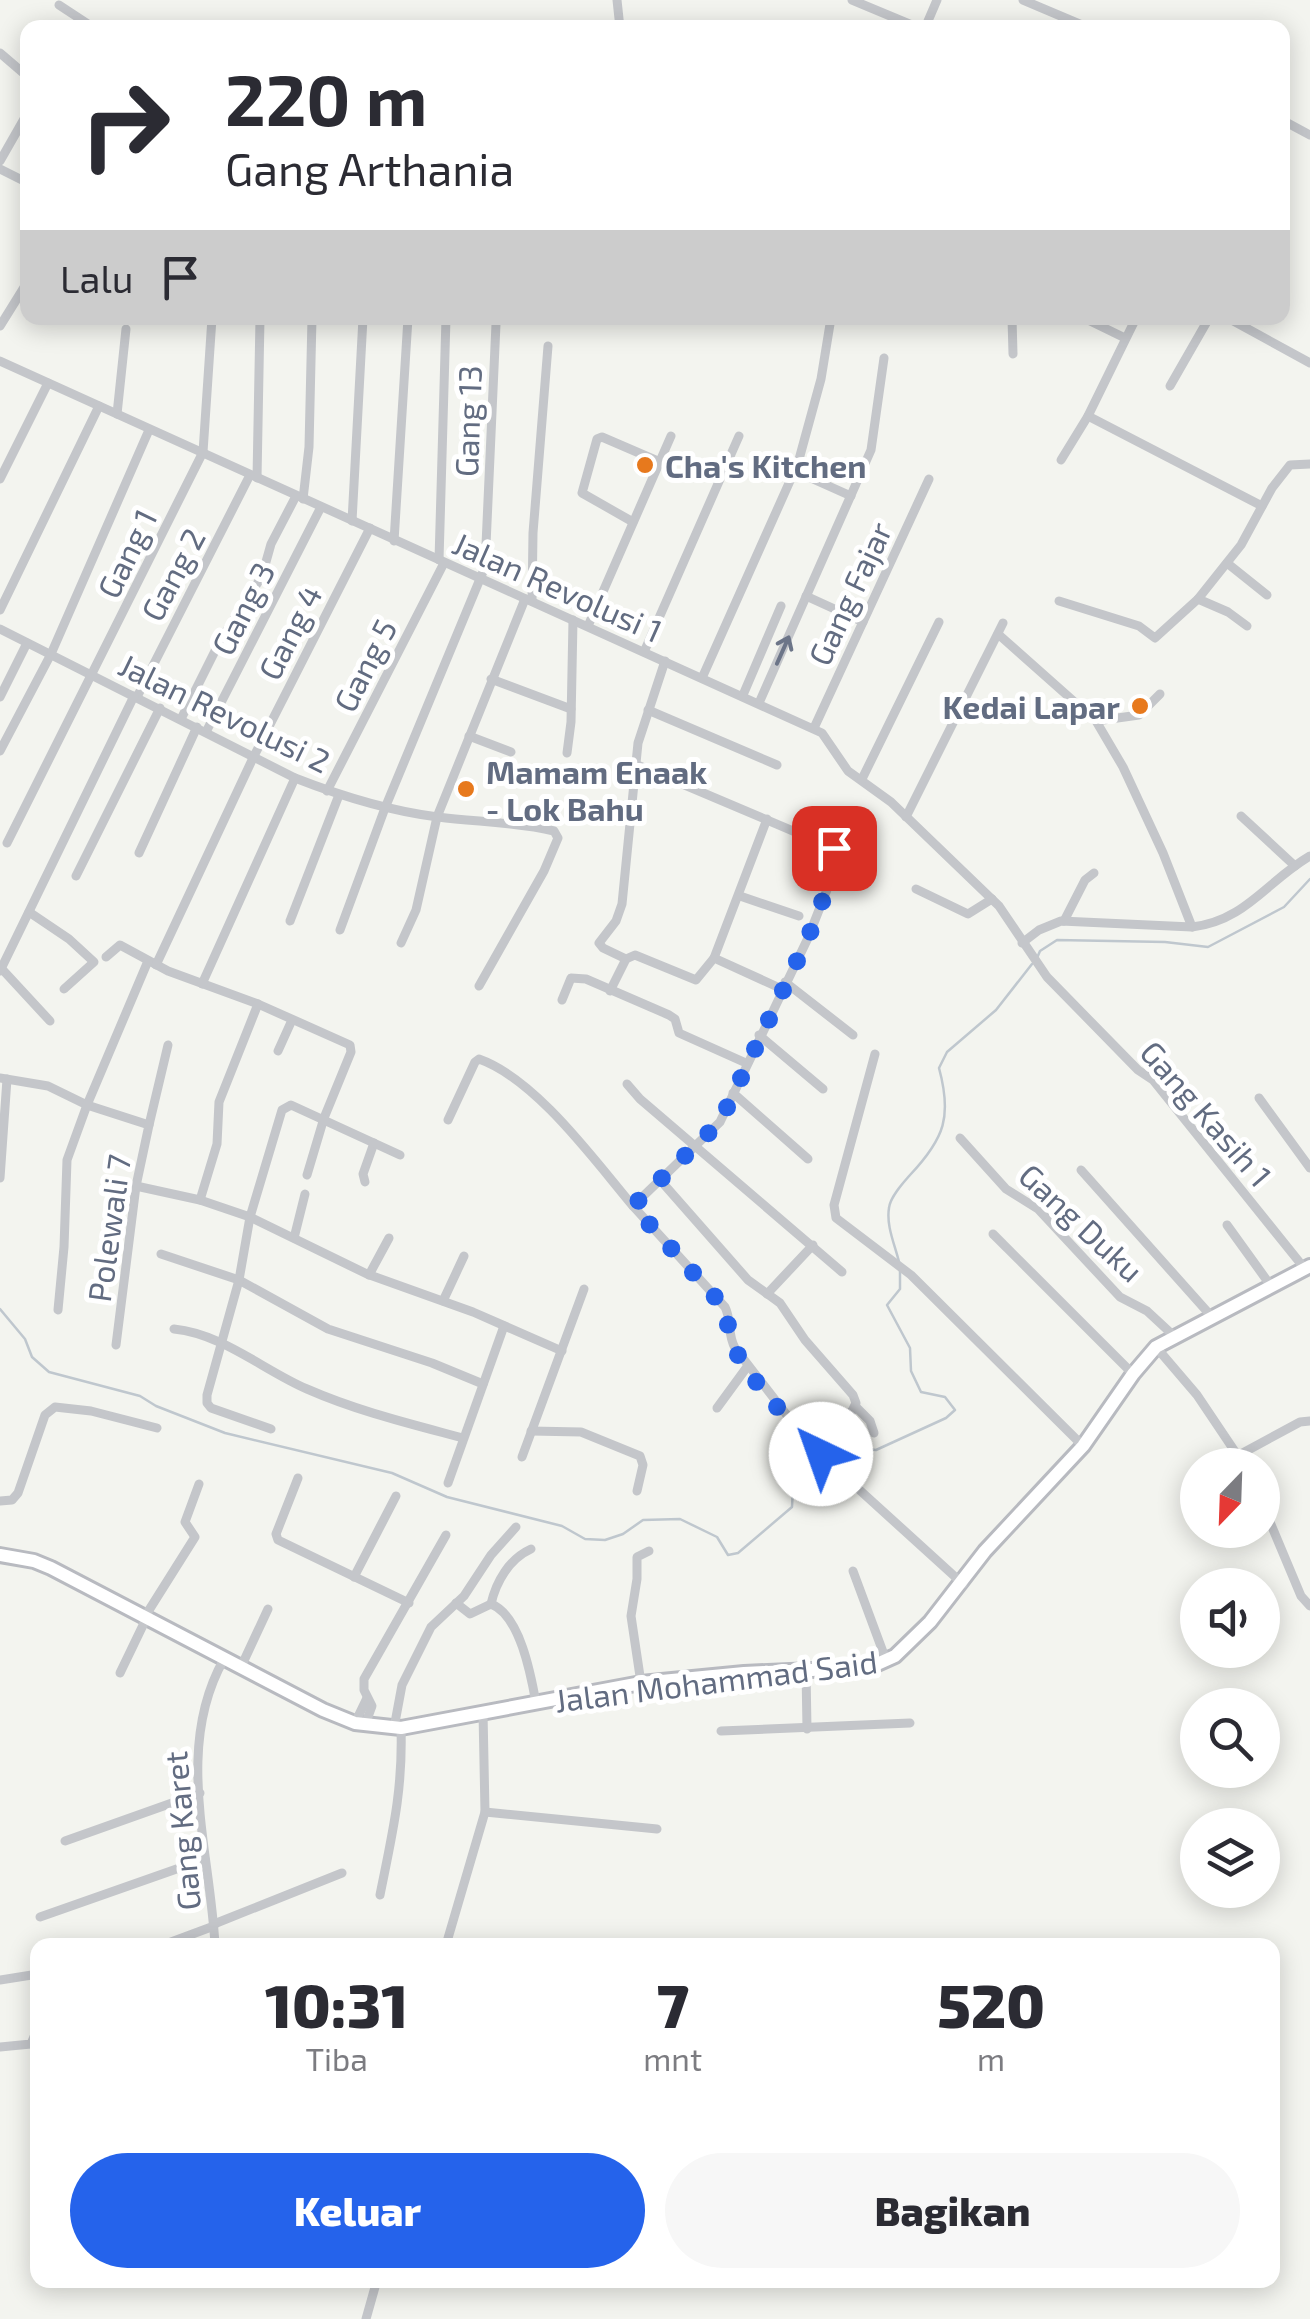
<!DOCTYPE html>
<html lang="id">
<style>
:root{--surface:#fff;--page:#f7f7f7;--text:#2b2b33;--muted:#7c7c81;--accent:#2563eb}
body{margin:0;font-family:"Exo 2",sans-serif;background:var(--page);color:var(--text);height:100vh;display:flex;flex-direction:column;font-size:38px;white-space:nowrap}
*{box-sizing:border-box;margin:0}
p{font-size:32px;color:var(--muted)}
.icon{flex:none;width:55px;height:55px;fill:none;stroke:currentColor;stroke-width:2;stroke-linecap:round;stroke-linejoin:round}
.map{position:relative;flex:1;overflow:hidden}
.sheet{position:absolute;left:30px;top:1938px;width:1250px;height:350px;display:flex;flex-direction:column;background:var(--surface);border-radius:20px;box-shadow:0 5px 25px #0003}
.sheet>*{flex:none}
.banner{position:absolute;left:20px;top:20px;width:1270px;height:305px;border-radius:20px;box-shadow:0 5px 25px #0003;background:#fff;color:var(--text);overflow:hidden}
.needle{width:65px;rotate:203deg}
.tools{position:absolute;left:1180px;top:1448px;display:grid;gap:20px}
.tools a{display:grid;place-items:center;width:100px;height:100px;border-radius:50%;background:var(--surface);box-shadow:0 5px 25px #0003;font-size:50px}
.pin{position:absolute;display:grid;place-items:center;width:85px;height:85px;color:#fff;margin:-42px;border-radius:20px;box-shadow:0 5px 15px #0006}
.me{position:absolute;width:110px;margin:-55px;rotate:318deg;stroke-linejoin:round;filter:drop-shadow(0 0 8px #0008)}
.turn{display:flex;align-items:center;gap:35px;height:210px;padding:0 40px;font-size:45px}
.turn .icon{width:130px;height:130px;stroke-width:2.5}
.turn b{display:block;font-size:70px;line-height:85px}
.then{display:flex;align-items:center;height:95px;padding:0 40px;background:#0003;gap:20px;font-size:38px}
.eta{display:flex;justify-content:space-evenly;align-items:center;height:170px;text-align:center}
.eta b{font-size:60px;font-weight:800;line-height:70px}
.cta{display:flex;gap:20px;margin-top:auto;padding:20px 40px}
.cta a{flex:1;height:115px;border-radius:60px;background:var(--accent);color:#fff;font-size:40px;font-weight:800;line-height:115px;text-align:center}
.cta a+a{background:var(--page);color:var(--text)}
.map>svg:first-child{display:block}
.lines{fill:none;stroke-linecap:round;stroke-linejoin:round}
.stream{stroke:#bfc7ce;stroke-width:2.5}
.secondary-casing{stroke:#b8bac0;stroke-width:18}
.street{stroke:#c4c6ca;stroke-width:9}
.secondary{stroke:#fff;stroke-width:12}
.oneway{stroke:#6c7588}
.route{stroke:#2563eb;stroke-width:18;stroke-dasharray:0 32.4}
.poi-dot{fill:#e7791d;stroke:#fff;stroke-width:4}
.labels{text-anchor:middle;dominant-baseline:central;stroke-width:10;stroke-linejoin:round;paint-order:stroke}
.street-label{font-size:32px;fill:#626c81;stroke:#fff}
.poi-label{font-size:32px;font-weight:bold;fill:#626c81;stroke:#fff;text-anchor:start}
</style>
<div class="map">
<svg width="1310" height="2319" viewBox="0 0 1310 2319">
<rect width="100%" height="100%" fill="#f3f4ef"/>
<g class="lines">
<g class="stream">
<path d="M 1037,958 L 1040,951 L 1057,940 L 1165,942 L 1208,947 L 1284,907 L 1310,879"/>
<path d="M 899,1262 C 895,1245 886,1226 889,1208 C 890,1197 903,1183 910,1175 C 945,1138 952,1116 939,1068 L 947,1052 L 996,1010 L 1032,964"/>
<path d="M 0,1309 L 25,1339 L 32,1357 L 49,1372 L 140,1396 L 156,1406 L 225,1433 L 392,1473 L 447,1497 L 562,1526 L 585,1539 L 605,1540 L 623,1534 L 643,1520 L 680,1519 L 717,1537 L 728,1555 L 738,1553 L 792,1507 L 794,1466 L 813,1452"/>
<path d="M 820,1449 L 830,1445 L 876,1450 L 946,1418 L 955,1410 L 945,1397 L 921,1392 L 911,1371 L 910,1348 L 887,1305 L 900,1289 L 900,1270"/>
</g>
<defs>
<path id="secondary" d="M 0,1555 L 34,1561 L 51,1568 L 323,1710 L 355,1723 L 401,1728 L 641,1683 L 744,1673 L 856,1668 L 875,1665 L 895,1656 L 930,1622 L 985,1551 L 1083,1446 L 1133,1374 L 1156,1347 L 1310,1266"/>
</defs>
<use href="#secondary" class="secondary-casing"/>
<g class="street">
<path d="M 617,0 L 620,28"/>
<path d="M 852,0 L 919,28"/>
<path d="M 1023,0 L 1089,28"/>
<path d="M 59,5 L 94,28"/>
<path d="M 925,28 L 937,0"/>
<path d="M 0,53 L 28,77"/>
<path d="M 1282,120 L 1310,135"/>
<path d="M 0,161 L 28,112"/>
<path d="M 0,169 L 28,183"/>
<path d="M 1012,318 L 1013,354"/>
<path d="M 1084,318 L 1125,338"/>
<path d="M 1228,318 L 1310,363"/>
<path d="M 0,326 L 28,281"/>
<path d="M 0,361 L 822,733 L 848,771 L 891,802 L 999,906 L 1047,977 L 1138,1070 L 1153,1080 L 1305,1269"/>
<path d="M 1170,386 L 1209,318"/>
<path d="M 117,414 L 126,329"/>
<path d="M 1088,416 L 1262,506"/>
<path d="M 1061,460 L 1088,416 L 1136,318"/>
<path d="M 795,471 L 851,496"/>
<path d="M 257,478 L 260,318"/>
<path d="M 0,479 L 48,383"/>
<path d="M 303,499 L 309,447 L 312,318"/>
<path d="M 352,521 L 363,318"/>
<path d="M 633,522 L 582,493 L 597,439 L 602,437 L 660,462"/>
<path d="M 394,541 L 408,318"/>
<path d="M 439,560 L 446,318"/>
<path d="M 1227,563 L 1267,595"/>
<path d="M 806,596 L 863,622"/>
<path d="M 532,601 L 533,533 L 548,346"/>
<path d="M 1059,601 L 1139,626 L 1155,638 L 1198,599"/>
<path d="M 0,610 L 99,406"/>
<path d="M 588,626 L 671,436"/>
<path d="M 1247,626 L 1228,612 L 1198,599 L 1241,545 L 1272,488 L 1290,465 L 1310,464"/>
<path d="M 0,629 L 295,778 C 341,796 389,811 438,817 C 477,822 516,822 554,831 L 558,838 L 544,871 L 479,986"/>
<path d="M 998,634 L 1096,721 L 1123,767 L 1163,853 L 1192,927"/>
<path d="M 644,652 L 739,436"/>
<path d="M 702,678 L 798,463 L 821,379 L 831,318"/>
<path d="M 491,679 L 571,709"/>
<path d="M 743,695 L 781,606"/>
<path d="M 0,697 L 27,643"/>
<path d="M 137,697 L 250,475"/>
<path d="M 759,703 L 871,450 L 884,358"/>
<path d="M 648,710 L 777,765"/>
<path d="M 181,719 L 220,641 L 262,576 L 271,544 L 296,496"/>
<path d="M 1096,721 L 1139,715 L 1160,694"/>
<path d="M 814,728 L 929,479"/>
<path d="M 206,732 L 321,507"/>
<path d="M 469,736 L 511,752"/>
<path d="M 0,751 L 51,654 L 149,430"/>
<path d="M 567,753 L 571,722 L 573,620"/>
<path d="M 635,764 L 833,848 L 839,859 L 808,938 L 720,1122 L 633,1206 L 725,1307 C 732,1321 727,1334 735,1348 L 810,1445 L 963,1584"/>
<path d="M 862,779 L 939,622"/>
<path d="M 327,791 L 444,563"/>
<path d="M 1241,816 L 1295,866"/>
<path d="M 906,817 L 1003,623"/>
<path d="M 7,843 L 203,452 L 212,318"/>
<path d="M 139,853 L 197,727"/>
<path d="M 76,876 L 160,708"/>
<path d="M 916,889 L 968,914 L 992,899"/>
<path d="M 740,896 L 799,916"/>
<path d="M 29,912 L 69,939 L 94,962 L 64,989"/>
<path d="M 290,921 L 339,795"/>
<path d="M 1064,921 L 1085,880 L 1094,873"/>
<path d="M 340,930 L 385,808 L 485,567 L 496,324"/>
<path d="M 401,943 L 416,910 L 437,817 L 525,599"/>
<path d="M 1022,943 L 1039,930 L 1061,921 L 1192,927 C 1245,921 1267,881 1310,856"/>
<path d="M 106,957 L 120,945 L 168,971 L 258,1004 L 350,1045 L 351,1052 L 324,1118 L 307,1175"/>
<path d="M 714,958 L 767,819"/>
<path d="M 626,959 L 603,948 L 599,943 L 616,921 L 622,904 L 638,743 L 665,661"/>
<path d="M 156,965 L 253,758 L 370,528"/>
<path d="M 1,968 L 50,1021"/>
<path d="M 0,971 L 134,696"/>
<path d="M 785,982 L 853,1035"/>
<path d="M 202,984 L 295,778"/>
<path d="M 610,991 L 626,959 L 635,955 L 696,980 L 714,958 L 782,989"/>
<path d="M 562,1000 L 571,978 L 586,979 L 669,1015 L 675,1019 L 679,1033 L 746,1063"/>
<path d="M 759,1035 L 823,1089"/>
<path d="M 278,1051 L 292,1020"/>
<path d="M 875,1054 L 834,1205 L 836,1218 L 911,1275 L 1083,1446"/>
<path d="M 0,1078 L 48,1086 L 87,1105 L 149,1125 L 136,1186 L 116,1345"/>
<path d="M 627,1084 L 640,1099 L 842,1272"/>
<path d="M 733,1093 L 808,1159"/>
<path d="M 1259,1098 L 1310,1168"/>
<path d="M 448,1120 L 475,1062 L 479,1059 C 536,1079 595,1161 633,1206"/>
<path d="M 149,1125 L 168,1045"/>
<path d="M 960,1138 L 1006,1189 L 1038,1209 L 1120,1297 L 1147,1311 L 1174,1336"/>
<path d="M 1081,1170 L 1212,1317"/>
<path d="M 0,1178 L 7,1079"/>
<path d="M 661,1181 L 748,1280 L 780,1303 L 805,1340 L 853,1395 L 856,1403 L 852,1411 L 808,1443"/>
<path d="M 365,1182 L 363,1174 L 374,1143"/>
<path d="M 136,1186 L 200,1200 L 250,1217 L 367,1274 L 473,1312 L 562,1351"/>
<path d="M 200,1200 L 217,1144 L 219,1102 L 258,1004"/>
<path d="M 1227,1225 L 1271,1286"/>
<path d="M 993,1234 L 1133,1374"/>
<path d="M 294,1238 L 305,1194"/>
<path d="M 161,1254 L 239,1280 L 328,1329 L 432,1363 L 483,1384"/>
<path d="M 369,1275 L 389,1238"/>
<path d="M 767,1294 L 813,1245"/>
<path d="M 443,1301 L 464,1256"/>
<path d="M 58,1310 L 64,1247 L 67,1160 L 87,1105 L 148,961"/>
<path d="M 174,1329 C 223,1334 263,1370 307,1389 C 357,1411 411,1424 463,1438"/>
<path d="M 1156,1347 L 1197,1395 L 1244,1465"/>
<path d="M 855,1406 L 870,1421 L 874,1433"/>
<path d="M 717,1408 L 747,1367"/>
<path d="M 271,1429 L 211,1408 L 207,1403 L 207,1395 L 239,1280 L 250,1217 L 282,1110 L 291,1105 L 400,1155"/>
<path d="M 531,1431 L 581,1432 L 640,1456 L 643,1465 L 637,1491"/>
<path d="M 1239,1455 L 1300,1422 L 1310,1421"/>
<path d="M 522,1457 L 584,1289"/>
<path d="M 298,1478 L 276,1534 L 278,1540 L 409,1603"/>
<path d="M 448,1483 L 504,1326"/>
<path d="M 0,1501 L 12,1500 L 18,1493 L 45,1415 L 55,1407 L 91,1411 L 157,1428"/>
<path d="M 1262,1503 L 1301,1596 L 1310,1606"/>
<path d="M 853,1571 L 886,1660"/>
<path d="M 354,1577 L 396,1496"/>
<path d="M 456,1603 L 470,1614 L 491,1604 C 520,1615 531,1675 536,1703"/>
<path d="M 491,1604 C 496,1582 509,1559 531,1549"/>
<path d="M 144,1618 L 195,1537 L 185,1522 L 199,1484"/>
<path d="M 241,1667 L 268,1609"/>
<path d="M 806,1670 L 807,1729"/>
<path d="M 120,1673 L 146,1619"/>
<path d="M 641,1683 L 631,1616 L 637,1579 L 637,1557 L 649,1551"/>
<path d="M 355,1723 L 367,1698"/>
<path d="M 365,1725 L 372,1706 L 364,1690 L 364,1679 L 446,1535"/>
<path d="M 394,1728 L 402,1685 L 431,1627 L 464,1596 L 491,1555 L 516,1527"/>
<path d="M 721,1731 L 910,1723"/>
<path d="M 485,1812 L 657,1829"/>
<path d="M 65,1841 L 200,1793"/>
<path d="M 380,1895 C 392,1835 403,1791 401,1728"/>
<path d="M 40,1917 L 205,1859"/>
<path d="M 214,1924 L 342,1873"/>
<path d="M 163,1945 L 214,1926"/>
<path d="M 215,1945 C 210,1850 174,1747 224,1659"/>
<path d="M 446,1945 L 485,1812 L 483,1712"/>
<path d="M 0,1980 L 38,1974"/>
<path d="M 0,2047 L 31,2044 L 38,2027"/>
<path d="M 366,2319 L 377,2280"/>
</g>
<use href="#secondary" class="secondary"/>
</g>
<defs><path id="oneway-shaft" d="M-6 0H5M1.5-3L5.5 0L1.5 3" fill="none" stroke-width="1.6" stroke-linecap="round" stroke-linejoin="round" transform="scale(2.5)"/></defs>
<use class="oneway" href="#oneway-shaft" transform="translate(783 650) rotate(-66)"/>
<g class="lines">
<path class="route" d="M 821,1454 L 810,1445 C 786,1415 743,1374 730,1338 C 726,1327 730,1318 725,1308 L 633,1206 L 720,1122 L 808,938 L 839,858 L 834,848"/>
</g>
<g class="poi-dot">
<circle cx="645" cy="465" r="10"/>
<circle cx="1140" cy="706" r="10"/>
<circle cx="466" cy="789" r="10"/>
</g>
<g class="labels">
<g class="street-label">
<text transform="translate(467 421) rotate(-88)">Gang 13</text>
<text transform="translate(126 553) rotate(-64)">Gang 1</text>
<text transform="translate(172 574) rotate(-62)">Gang 2</text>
<text transform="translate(558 586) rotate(24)">Jalan Revolusi 1</text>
<text transform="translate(849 593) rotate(-65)">Gang Fajar</text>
<text transform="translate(242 608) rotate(-63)">Gang 3</text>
<text transform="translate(289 632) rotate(-63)">Gang 4</text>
<text transform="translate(364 665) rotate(-63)">Gang 5</text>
<text transform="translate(225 712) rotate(26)">Jalan Revolusi 2</text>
<text transform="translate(1207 1113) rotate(49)">Gang Kasih 1</text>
<text transform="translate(1082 1222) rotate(43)">Gang Duku</text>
<text transform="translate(108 1228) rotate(-82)">Polewali 7</text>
<text transform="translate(716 1680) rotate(-7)">Jalan Mohammad Said</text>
<text transform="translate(181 1831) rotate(-95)">Gang Karet</text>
</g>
<g class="poi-label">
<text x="665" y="465">Cha's Kitchen</text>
<text x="1120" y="706" text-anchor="end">Kedai Lapar</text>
<text x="486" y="771">Mamam Enaak<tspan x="486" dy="37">- Lok Bahu</tspan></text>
</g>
</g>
</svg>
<div class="tools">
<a><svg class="needle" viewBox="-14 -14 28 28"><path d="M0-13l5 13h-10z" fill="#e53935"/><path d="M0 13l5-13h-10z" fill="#7c7c81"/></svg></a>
<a><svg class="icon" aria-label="sound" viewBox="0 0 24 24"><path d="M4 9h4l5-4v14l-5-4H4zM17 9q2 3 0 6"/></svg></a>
<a><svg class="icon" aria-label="search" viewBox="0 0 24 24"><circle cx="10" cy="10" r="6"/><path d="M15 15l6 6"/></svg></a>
<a><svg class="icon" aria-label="layers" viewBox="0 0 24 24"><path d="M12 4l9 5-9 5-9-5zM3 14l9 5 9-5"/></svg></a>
</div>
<div class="pin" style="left:834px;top:848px;background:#d93025"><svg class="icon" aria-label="arrive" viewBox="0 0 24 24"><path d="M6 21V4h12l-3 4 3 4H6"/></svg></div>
<svg class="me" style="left:821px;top:1454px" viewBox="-20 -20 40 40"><circle r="19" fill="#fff"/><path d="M0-13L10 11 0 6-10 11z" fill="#2563eb"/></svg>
<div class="banner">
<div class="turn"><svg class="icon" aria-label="right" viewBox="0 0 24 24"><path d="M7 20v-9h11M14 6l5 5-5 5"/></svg><div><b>220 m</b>Gang Arthania</div></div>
<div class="then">Lalu<svg class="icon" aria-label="arrive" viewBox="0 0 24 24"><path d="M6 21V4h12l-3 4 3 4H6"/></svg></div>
</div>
<section class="sheet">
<div class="eta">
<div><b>10:31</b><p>Tiba</p></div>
<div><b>7</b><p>mnt</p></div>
<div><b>520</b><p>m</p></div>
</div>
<div class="cta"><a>Keluar</a><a>Bagikan</a></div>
</section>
</div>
